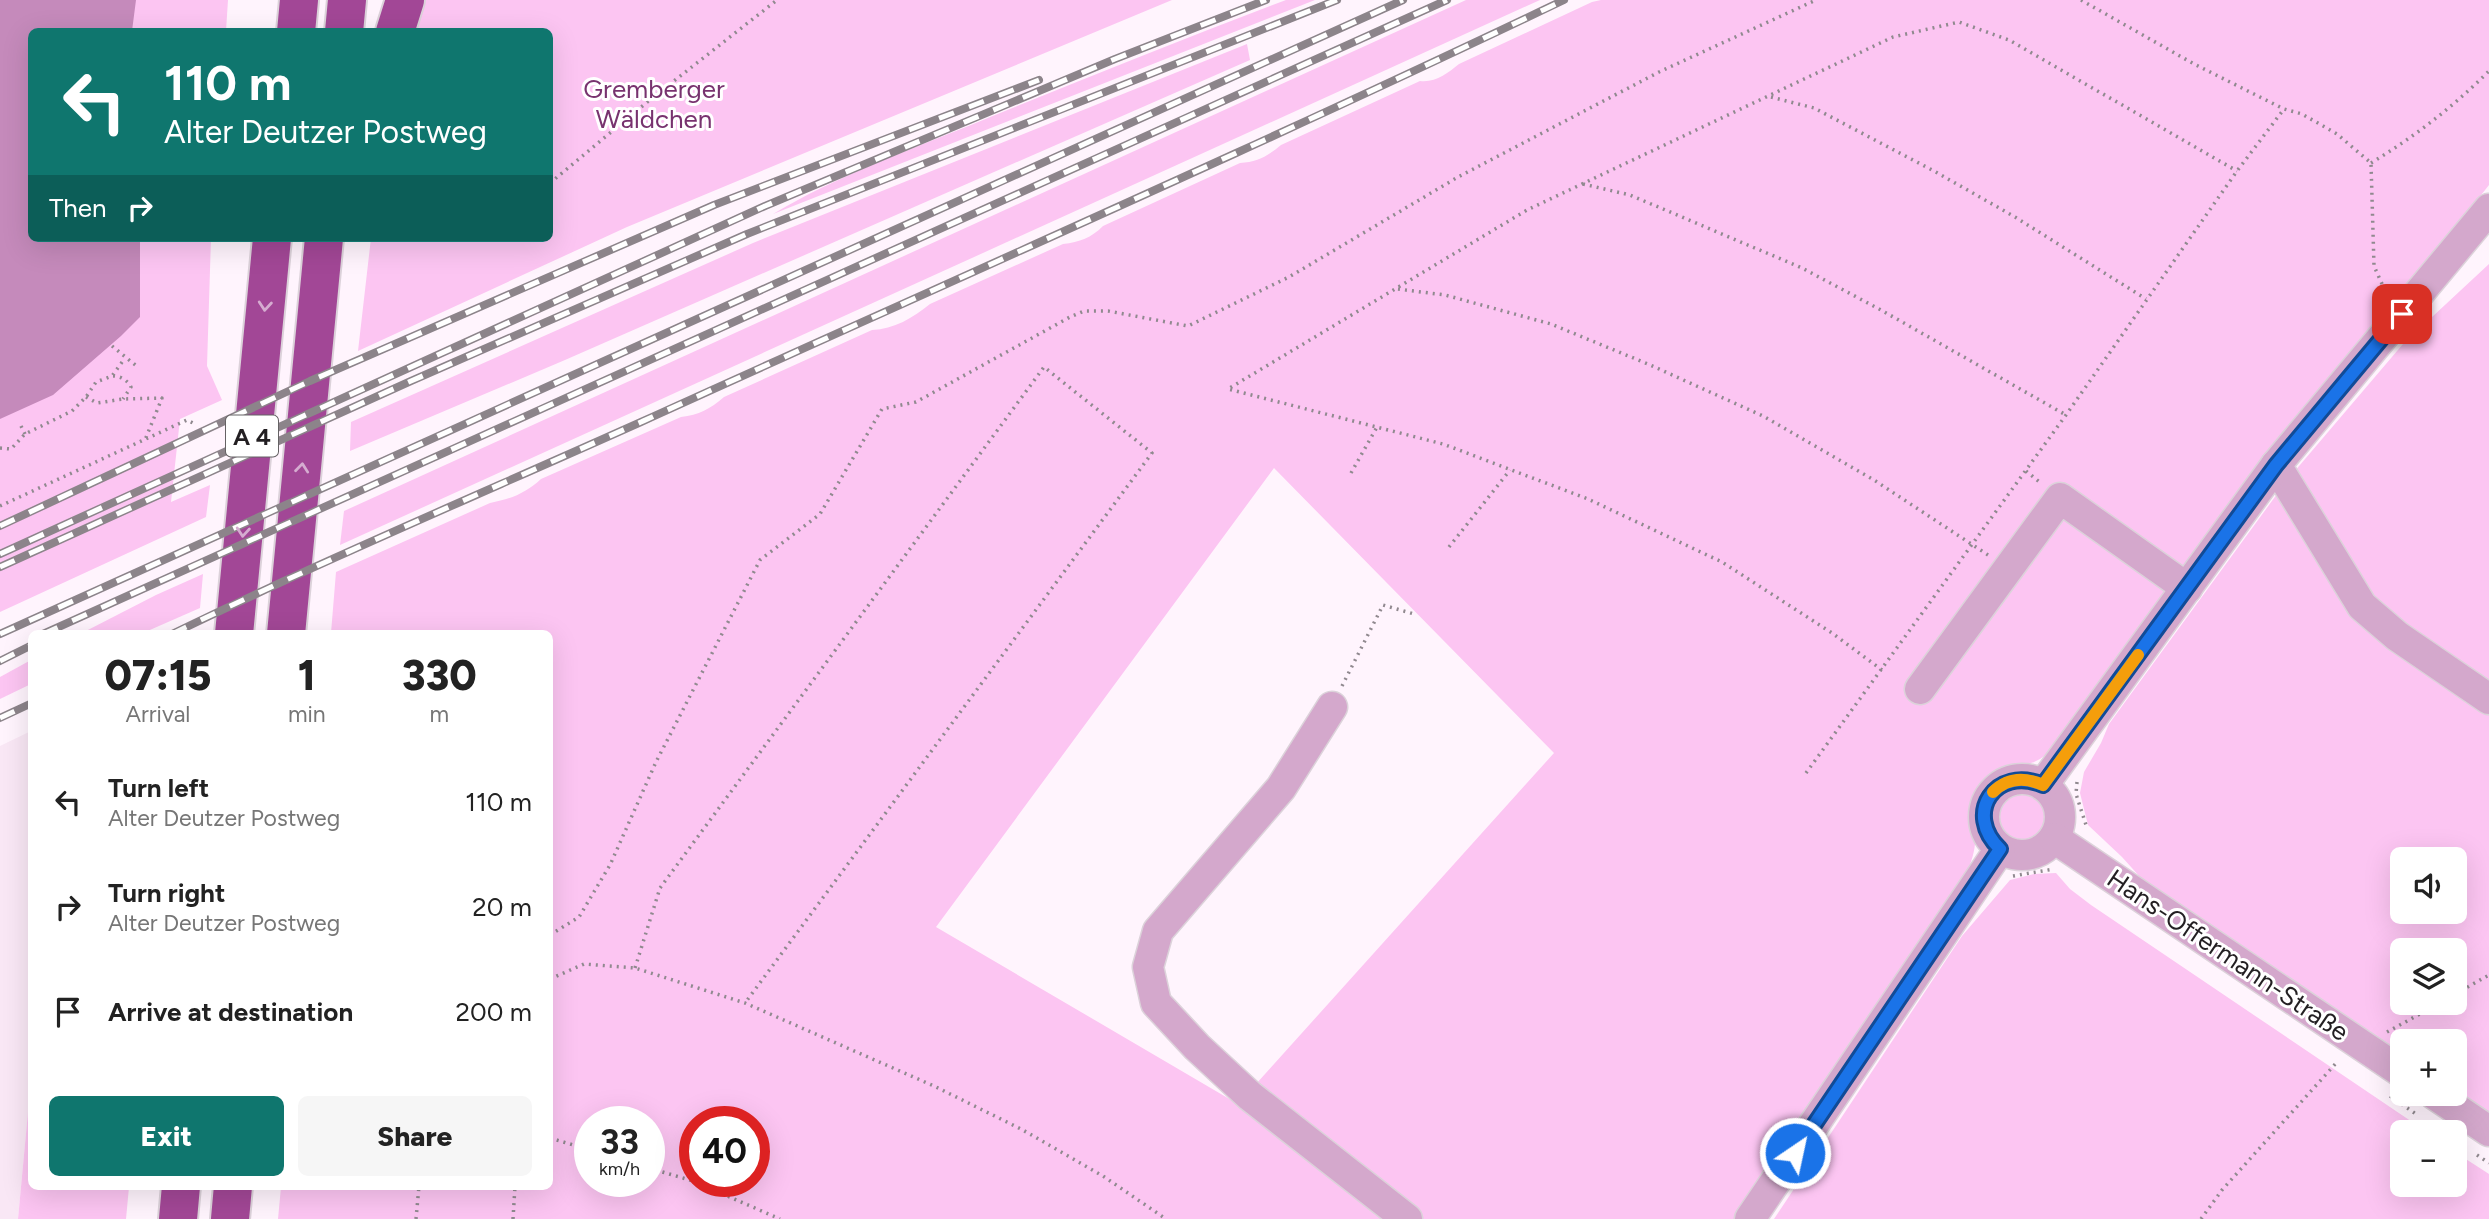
<!DOCTYPE html>
<meta charset="utf-8">
<style>
:root{--surface:#fff;--page:#f6f6f6;--text:#222;--muted:#767676;--accent:#0f766e}
body{margin:0;font-family:Figtree,sans-serif;background:var(--page);color:var(--text);height:100vh;display:flex;flex-direction:column;font-size:26px;white-space:nowrap}
*{box-sizing:border-box;margin:0}
p{font-size:23px;color:var(--muted)}
.icon{flex:none;width:38px;height:38px;fill:none;stroke:currentColor;stroke-width:2;stroke-linecap:round;stroke-linejoin:round}
.map{position:relative;flex:1;overflow:hidden}
.drawer{position:absolute;left:28px;top:630px;width:525px;height:560px;display:flex;flex-direction:column;background:var(--surface);border-radius:10px;box-shadow:0 7px 28px #0002}
.drawer>*{flex:none}
.guide{position:absolute;left:28px;top:28px;width:525px;height:214px;border-radius:10px;box-shadow:0 7px 28px #0002;background:#0f766e;color:#fff;overflow:hidden}
.fabs{position:absolute;left:2390px;top:847px;display:grid;gap:14px}
.fabs a{display:grid;place-items:center;width:77px;height:77px;border-radius:10px;background:var(--surface);box-shadow:0 7px 28px #0002;font-size:35px}
.speed{position:absolute;left:574px;top:1106px;display:flex;gap:14px;font-size:35px;font-weight:700;text-align:center}
.speed>*{display:grid;place-content:center;width:91px;height:91px;border-radius:50%;background:var(--surface);box-shadow:0 7px 28px #0002;line-height:1}
.speed small{font-size:18px;font-weight:400}
.speed .limit{border:10px solid #d22;background:#fff;color:#111}
.pin{position:absolute;display:grid;place-items:center;width:60px;height:60px;color:#fff;margin:-30px;border-radius:14px;box-shadow:0 4px 10px #0006}
.me{position:absolute;width:77px;margin:-38px;rotate:34deg;stroke-linejoin:round;filter:drop-shadow(0 0 5px #0008)}
.turn{display:flex;align-items:center;gap:24px;height:147px;padding:0 21px;font-size:32px}
.turn .icon{width:91px;height:91px;stroke-width:2.5}
.turn b{display:block;font-size:49px;line-height:60px}
.then{display:flex;align-items:center;height:66px;padding:0 21px;background:#0003;gap:14px;font-size:26px}
.eta{display:flex;justify-content:space-evenly;align-items:center;height:119px;text-align:center}
.eta b{font-size:42px;font-weight:800;line-height:49px}
.primary-button{display:flex;gap:14px;margin-top:auto;padding:14px 21px}
.primary-button a{flex:1;height:80px;border-radius:10px;background:var(--accent);color:#fff;font-size:28px;font-weight:800;line-height:80px;text-align:center}
.primary-button a+a{background:var(--page);color:var(--text)}
ul{padding:0;list-style:none}
li{display:flex;align-items:center;gap:21px;height:105px;padding:0 21px}
li div{flex:1}
li b{display:block;font-size:26px}
li em{font-style:normal}
.map>svg:first-child{display:block}
.built{fill:#f9e7f5}
.green{fill:#fcc5f2;fill-rule:evenodd}
.water{fill:#c58abb}
.lines{fill:none;stroke-linecap:round;stroke-linejoin:round}
.minor-casing{stroke:#dcd2da;stroke-width:33}
.highway-casing{stroke:#dcd2da;stroke-width:42}
.path{stroke:#90898f;stroke-width:3.5;stroke-dasharray:2 5;stroke-linecap:butt}
.minor{stroke:#d4a8cc;stroke-width:30}
.highway{stroke:#a24796;stroke-width:38}
.rail-casing{stroke:#8c848a;stroke-width:8}
.rail{stroke:#fff;stroke-width:5;stroke-dasharray:16;stroke-linecap:butt}
.oneway{stroke:#d5acd0}
.route-casing{stroke:#114b97;stroke-width:18}
.route{stroke:#1a73e8;stroke-width:12}
.slow{stroke:#f59e0b;stroke-width:12}
.labels{text-anchor:middle;dominant-baseline:central;stroke-width:6;stroke-linejoin:round;paint-order:stroke}
.shield{fill:#fff;stroke:#656264;stroke-width:2}
.shield-label{font-size:24px;font-weight:bold;fill:#231f22}
.park-label{font-size:26px;fill:#78326f;stroke:#fff}
.street-label{font-size:26px;fill:#231f22;stroke:#fff}
</style>
<div class="map">
<svg width="2489" height="1219" viewBox="0 0 2489 1219">
<rect width="100%" height="100%" fill="#fff4fd"/>
<path class="built" d="M 31,731 L 31,1080 L 18,1219 L 0,1219 L 0,746 Z"/>
<g class="green">
<path d="M 0,0 L 228,0 L 226,31 L 32,32 L 32,238 L 211,238 L 207,366 L 222,400 L 180,419 L 171,502 L 210,485 L 206,517 L 0,612 Z"/>
<path d="M 416,0 L 1172,0 L 627,227 L 358,351 L 371,238 L 550,238 L 550,32 L 406,31 Z"/>
<path d="M 1286,0 L 1315,0 L 773,214 C 835,177 904,152 971,125 C 1076,82 1180,40 1286,0 Z"/>
<path d="M 1466,0 L 1540,0 L 340,545 L 344,511 Z"/>
<path d="M 1601,0 L 2489,0 L 2489,185 L 2391,309 L 2263,457 L 2073,724 C 2061,738 2051,755 2034,762 C 2011,771 1999,761 1982,786 C 1968,805 1977,823 1975,844 C 1973,867 1957,890 1947,909 L 1734,1219 L 278,1219 L 281,1187 L 550,1186 L 550,634 L 331,633 L 336,572 L 490,503 C 511,499 526,493 541,479 L 681,417 C 699,415 710,409 724,397 L 872,330 C 894,329 913,318 930,304 L 1063,244 C 1080,242 1091,238 1103,226 L 1240,163 C 1257,162 1268,156 1281,145 L 1420,81 C 1435,83 1448,73 1459,64 L 1592,2 ZM 1274,468 L 1554,753 L 1238,1104 L 936,927 ZM 590,1122 L 649,1122 L 649,1181 L 590,1181 ZM 695,1122 L 754,1122 L 754,1181 L 695,1181 Z"/>
<path d="M 1247,44 L 1250,60 L 565,360 L 350,451 L 351,422 L 753,243 Z"/>
<path d="M 2489,264 L 2489,1117 L 2455,1094 L 2455,1041 L 2403,1041 L 2403,1059 L 2150,888 L 2122,857 L 2088,825 L 2080,793 L 2084,772 L 2101,743 L 2109,724 L 2288,479 L 2403,344 ZM 2403,859 L 2455,859 L 2455,912 L 2403,912 ZM 2403,950 L 2455,950 L 2455,1003 L 2403,1003 Z"/>
<path d="M 203,574 L 200,608 L 143,633 L 82,633 L 156,595 Z"/>
<path d="M 31,660 L 31,684 L 0,699 L 0,677 Z"/>
<circle cx="2023" cy="816" r="27"/>
<path d="M 2056,873 L 2070,889 L 2091,905 L 2427,1132 L 2403,1132 L 2403,1185 L 2455,1185 L 2455,1152 L 2489,1174 L 2489,1219 L 1774,1219 L 1962,936 L 2010,880 L 2034,874 Z"/>
<path d="M 31,1080 L 32,1186 L 129,1187 L 126,1219 L 18,1219 Z"/>
</g>
<path class="water" d="M 0,0 L 136,0 L 132,31 L 32,32 L 32,238 L 140,238 L 140,317 L 121,336 L 53,395 L 0,419 Z"/>
<g class="lines">
<defs>
<g id="minor">
<path d="M 2276,465 L 2362,606 L 2397,636 L 2489,699"/>
<path d="M 1920,689 L 2060,498 L 2187,588"/>
<path d="M 1332,707 L 1281,788 L 1158,931 L 1148,967 L 1156,1003 L 1197,1047 L 1250,1096 L 1407,1219"/>
<circle cx="2022" cy="817" r="38"/>
<path d="M 2043,785 L 2276,465 L 2489,209"/>
<path d="M 2054,838 L 2403,1073"/>
<path d="M 2434,1094 L 2489,1131"/>
<path d="M 1750,1219 L 2000,849"/>
</g>
<g id="highway">
<path d="M 296,32 L 299,0"/>
<path d="M 344,32 L 347,0"/>
<path d="M 395,32 L 405,0"/>
<path d="M 234,634 L 272,238"/>
<path d="M 286,634 L 324,238"/>
<path d="M 178,1219 L 181,1186"/>
<path d="M 230,1219 L 233,1186"/>
</g>
</defs>
<use href="#minor" class="minor-casing"/>
<use href="#highway" class="highway-casing"/>
<g class="path">
<path d="M 2081,0 L 2194,64 L 2284,109 L 2302,114 L 2337,134 L 2371,163 L 2374,266 L 2387,295"/>
<path d="M 1771,97 L 1814,108 L 1934,171 L 2015,217 L 2146,299"/>
<path d="M 2371,163 C 2414,137 2453,107 2489,71"/>
<path d="M 550,183 L 646,103 L 777,0"/>
<path d="M 1583,184 L 1630,195 L 1802,268 L 1881,310 L 2066,415"/>
<path d="M 1398,289 L 1445,295 L 1551,324 L 1648,364 L 1763,416 L 1874,480 L 1988,555"/>
<path d="M 112,346 L 139,368"/>
<path d="M 113,376 C 121,376 128,381 131,387 L 123,399"/>
<path d="M 86,397 L 97,403 L 123,399 L 162,398 L 145,440"/>
<path d="M 21,426 L 25,434"/>
<path d="M 0,448 L 11,449 L 25,434 L 72,411 L 86,397 L 96,382 L 112,376 L 125,358"/>
<path d="M 2026,471 L 2042,484"/>
<path d="M 1351,473 L 1377,427"/>
<path d="M 0,506 L 187,420 L 193,423"/>
<path d="M 1449,547 L 1510,470"/>
<path d="M 1882,670 L 1832,633 L 1722,562 L 1588,499 L 1443,444 L 1228,389 L 1527,210 L 1893,37 L 1959,22 L 2009,40 L 2237,171"/>
<path d="M 1342,686 L 1383,605 L 1414,614"/>
<path d="M 1806,773 L 2066,415 L 2237,171 L 2284,109"/>
<path d="M 2077,782 L 2076,794 L 2087,828"/>
<path d="M 2013,876 L 2054,869"/>
<path d="M 550,935 L 579,917 L 610,865 L 656,762 L 760,560 L 820,514 L 882,409 L 916,402 L 1070,317 L 1084,311 L 1108,311 L 1188,326 L 1289,277 L 1458,177 L 1659,72 L 1816,0"/>
<path d="M 635,968 L 660,888 L 1044,367 L 1152,453 L 745,1003"/>
<path d="M 550,979 L 584,964 L 635,968 L 745,1003 L 934,1086 L 1021,1129 L 1103,1176 L 1166,1219"/>
<path d="M 2455,994 L 2489,975"/>
<path d="M 2387,1032 L 2440,1003"/>
<path d="M 2390,1096 L 2416,1114"/>
<path d="M 550,1138 L 590,1150"/>
<path d="M 2477,1155 L 2489,1163"/>
<path d="M 649,1168 L 693,1181 L 780,1219"/>
<path d="M 416,1219 L 419,1186"/>
<path d="M 513,1219 L 515,1186"/>
<path d="M 2201,1219 L 2222,1190 L 2338,1061"/>
</g>
<use href="#minor" class="minor"/>
<use href="#highway" class="highway"/>
<defs>
<g id="rail">
<path d="M 0,526 L 310,381 L 714,205 L 1039,80"/>
<path d="M 0,554 L 765,206 L 1115,59 L 1266,0"/>
<path d="M 0,567 L 411,381 L 747,234 L 1337,0"/>
<path d="M 0,634 L 1403,0"/>
<path d="M 43,634 L 1447,0"/>
<path d="M 172,634 C 326,559 485,492 641,422 C 949,282 1259,146 1564,0"/>
<path d="M 0,661 L 32,645"/>
<path d="M 0,718 L 32,703"/>
</g>
</defs>
<use href="#rail" class="rail-casing"/>
<use href="#rail" class="rail"/>
</g>
<defs><path id="oneway-chevron" d="M-2-3.5L2.5 0L-2 3.5" fill="none" stroke-width="1.6" stroke-linecap="round" stroke-linejoin="round" transform="scale(1.75)"/></defs>
<g class="oneway">
<use href="#oneway-chevron" transform="translate(265 306) rotate(95)"/>
<use href="#oneway-chevron" transform="translate(302 468) rotate(-84)"/>
<use href="#oneway-chevron" transform="translate(243 532) rotate(95)"/>
</g>
<g class="lines">
<defs>
<path id="route" d="M 1795,1153 L 2000,849 C 1963,814 1995,765 2043,785 L 2276,465 L 2402,314"/>
</defs>
<use href="#route" class="route-casing"/>
<use href="#route" class="route"/>
<path class="slow" d="M 1993,792 C 2008,777 2025,777 2043,785 L 2138,655"/>
</g>
<g class="labels">
<rect class="shield" x="226" y="415.5" width="52" height="41" rx="5"/>
<g class="shield-label">
<text x="252" y="436">A 4</text>
</g>
<g class="park-label">
<text x="654" y="89">Gremberger<tspan x="654" dy="30">Wäldchen</tspan></text>
</g>
<g class="street-label">
<text transform="translate(2228 955) rotate(34)">Hans-Offermann-Straße</text>
</g>
</g>
</svg>
<div class="fabs">
<a><svg class="icon" aria-label="sound" viewBox="0 0 24 24"><path d="M4 9h4l5-4v14l-5-4H4zM17 9q2 3 0 6"/></svg></a>
<a><svg class="icon" aria-label="layers" viewBox="0 0 24 24"><path d="M12 4l9 5-9 5-9-5zM3 14l9 5 9-5"/></svg></a>
<a>+</a>
<a>−</a>
</div>
<div class="speed"><div>33<small>km/h</small></div><div class="limit">40</div></div>
<div class="pin" style="left:2402px;top:314px;background:#d93025"><svg class="icon" aria-label="arrive" viewBox="0 0 24 24"><path d="M6 21V4h12l-3 4 3 4H6"/></svg></div>
<svg class="me" style="left:1795px;top:1153px" viewBox="-20 -20 40 40"><circle r="17" fill="#1a73e8" stroke="#fff" stroke-width="3"/><path d="M0-11L8 9 0 5-8 9z" fill="#fff"/></svg>
<div class="guide">
<div class="turn"><svg class="icon" aria-label="left" viewBox="0 0 24 24"><path d="M17 20v-9H6M10 6l-5 5 5 5"/></svg><div><b>110 m</b>Alter Deutzer Postweg</div></div>
<div class="then">Then<svg class="icon" aria-label="right" viewBox="0 0 24 24"><path d="M7 20v-9h11M14 6l5 5-5 5"/></svg></div>
</div>
<section class="drawer">
<div class="eta">
<div><b>07:15</b><p>Arrival</p></div>
<div><b>1</b><p>min</p></div>
<div><b>330</b><p>m</p></div>
</div>
<ul>
<li><svg class="icon" aria-label="left" viewBox="0 0 24 24"><path d="M17 20v-9H6M10 6l-5 5 5 5"/></svg><div><b>Turn left</b><p>Alter Deutzer Postweg</p></div><em>110 m</em></li>
<li><svg class="icon" aria-label="right" viewBox="0 0 24 24"><path d="M7 20v-9h11M14 6l5 5-5 5"/></svg><div><b>Turn right</b><p>Alter Deutzer Postweg</p></div><em>20 m</em></li>
<li><svg class="icon" aria-label="arrive" viewBox="0 0 24 24"><path d="M6 21V4h12l-3 4 3 4H6"/></svg><div><b>Arrive at destination</b></div><em>200 m</em></li>
</ul>
<div class="primary-button"><a>Exit</a><a>Share</a></div>
</section>
</div>
